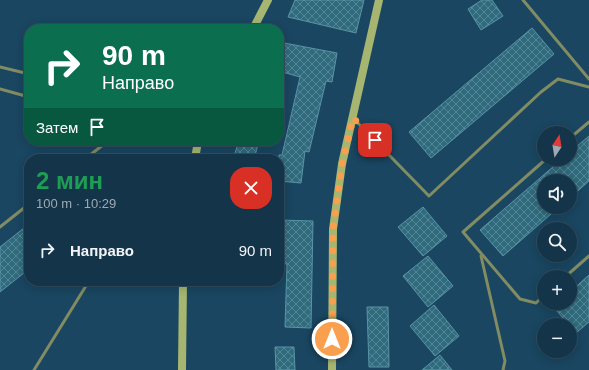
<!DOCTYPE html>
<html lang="ru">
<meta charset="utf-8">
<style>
:root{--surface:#143449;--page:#213f53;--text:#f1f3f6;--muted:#9daab4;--line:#334f61}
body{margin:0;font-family:Helvetica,sans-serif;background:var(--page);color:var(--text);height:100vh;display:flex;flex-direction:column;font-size:15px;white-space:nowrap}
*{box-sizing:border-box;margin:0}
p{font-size:13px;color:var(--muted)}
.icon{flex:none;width:22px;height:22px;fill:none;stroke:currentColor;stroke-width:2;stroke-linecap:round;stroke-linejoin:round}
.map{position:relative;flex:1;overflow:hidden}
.side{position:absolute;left:24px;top:154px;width:260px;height:132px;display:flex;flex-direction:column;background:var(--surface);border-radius:16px;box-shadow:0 2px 10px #0003,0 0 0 1px var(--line)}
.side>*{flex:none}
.guide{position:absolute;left:24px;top:24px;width:260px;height:122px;border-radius:16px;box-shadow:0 2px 10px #0003,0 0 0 1px var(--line);background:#0b6e4f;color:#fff;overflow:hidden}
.needle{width:26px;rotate:12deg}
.fabs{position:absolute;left:537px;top:126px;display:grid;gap:8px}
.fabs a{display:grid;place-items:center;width:40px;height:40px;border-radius:50%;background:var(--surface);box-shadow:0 2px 10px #0003,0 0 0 1px var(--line);font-size:20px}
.pin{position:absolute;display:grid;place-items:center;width:34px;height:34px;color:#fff;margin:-17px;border-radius:8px;box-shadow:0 2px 6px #0006}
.me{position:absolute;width:44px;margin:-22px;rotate:0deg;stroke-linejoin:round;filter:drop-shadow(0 0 3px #0008)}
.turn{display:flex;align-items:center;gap:14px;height:84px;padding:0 12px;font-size:18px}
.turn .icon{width:52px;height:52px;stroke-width:2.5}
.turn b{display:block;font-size:28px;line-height:34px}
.then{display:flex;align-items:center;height:38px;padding:0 12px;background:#0003;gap:8px;font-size:15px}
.round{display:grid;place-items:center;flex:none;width:42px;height:42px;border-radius:16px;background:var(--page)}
.headline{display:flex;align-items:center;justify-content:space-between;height:68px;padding:0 12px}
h1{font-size:24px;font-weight:800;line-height:30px;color:#1e9e55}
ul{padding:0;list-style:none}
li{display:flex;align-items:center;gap:12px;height:56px;padding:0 12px}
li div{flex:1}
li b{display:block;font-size:15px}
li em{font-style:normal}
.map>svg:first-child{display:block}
.building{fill:url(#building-cross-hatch);stroke:#5994a6}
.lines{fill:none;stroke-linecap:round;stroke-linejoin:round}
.service{stroke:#828c62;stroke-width:3}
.secondary{stroke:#a6b671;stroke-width:8}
.route{stroke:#fa9f4e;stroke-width:7;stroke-dasharray:0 12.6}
</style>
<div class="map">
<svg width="589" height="370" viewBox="0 0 589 370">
<defs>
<pattern id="building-cross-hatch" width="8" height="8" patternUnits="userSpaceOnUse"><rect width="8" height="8" fill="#2f6b7c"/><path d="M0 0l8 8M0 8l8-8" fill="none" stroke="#558695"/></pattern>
</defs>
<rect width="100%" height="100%" fill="#1a4661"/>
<g class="building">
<path d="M 295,0 L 364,0 L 356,33 L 288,17 Z"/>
<path d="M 482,0 L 492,0 L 503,16 L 481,30 L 468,9 Z"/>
<path d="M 532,28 L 554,54 L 431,158 L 409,132 Z"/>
<path d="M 279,42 L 337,53 L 332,82 L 326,81 L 309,152 L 305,151 L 301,183 L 279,181 L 279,155 L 282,155 L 300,77 L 279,71 Z"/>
<path d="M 589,136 L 589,181 L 570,198 L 570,181 L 544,181 L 544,207 L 559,207 L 503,256 L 480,230 L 562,159 L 570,159 L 570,152 Z"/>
<path d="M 239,141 L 259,141 L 254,159 L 233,159 Z"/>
<path d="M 423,207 L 447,236 L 423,256 L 398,227 Z"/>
<path d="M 279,220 L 313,221 L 311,328 L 285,327 L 287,264 L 279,263 Z"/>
<path d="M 29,224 L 29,269 L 0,292 L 0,247 Z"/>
<path d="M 428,256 L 453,286 L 428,307 L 403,276 Z"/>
<path d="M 589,275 L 589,322 L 576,333 L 550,303 L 570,303 L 570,292 Z"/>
<path d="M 434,305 L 459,336 L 435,356 L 410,326 Z"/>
<path d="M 367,307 L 388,307 L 389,367 L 369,367 Z"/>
<path d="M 275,347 L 294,347 L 295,370 L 276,370 Z"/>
<path d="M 440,355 L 452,370 L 422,370 Z"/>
</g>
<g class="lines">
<g class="service">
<path d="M 523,0 L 589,79"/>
<path d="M 0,67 L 29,74"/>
<path d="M 0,89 L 29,97"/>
<path d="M 353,118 L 429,196 L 541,92 L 558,79 L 589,87"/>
<path d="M 570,138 L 589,122"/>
<path d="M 181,141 L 196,146"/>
<path d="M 85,159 L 108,141"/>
<path d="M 0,227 L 29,204"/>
<path d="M 481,256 L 505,361 L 503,370"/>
<path d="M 565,277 L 589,256"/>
<path d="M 544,295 L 536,303 L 520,299 L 463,232 L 546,159"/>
<path d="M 34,370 L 89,281"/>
</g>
<g class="secondary">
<path d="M 253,29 L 268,0"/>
<path d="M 195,159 L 198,141"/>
<path d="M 182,370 L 183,281"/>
<path d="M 332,370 L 333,229 L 342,164 L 379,0"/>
</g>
</g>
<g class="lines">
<path class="route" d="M 332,339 L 333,229 L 342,164 L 353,118 L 375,140"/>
</g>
</svg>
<div class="fabs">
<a><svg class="needle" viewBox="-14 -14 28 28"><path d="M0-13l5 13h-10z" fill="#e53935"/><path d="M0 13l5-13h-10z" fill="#9daab4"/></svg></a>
<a><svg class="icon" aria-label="sound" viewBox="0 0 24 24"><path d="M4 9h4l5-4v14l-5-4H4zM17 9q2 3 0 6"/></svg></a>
<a><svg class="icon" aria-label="search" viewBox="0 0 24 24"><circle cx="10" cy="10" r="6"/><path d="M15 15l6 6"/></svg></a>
<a>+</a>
<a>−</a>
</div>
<div class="pin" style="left:375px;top:140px;background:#d93025"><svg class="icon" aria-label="arrive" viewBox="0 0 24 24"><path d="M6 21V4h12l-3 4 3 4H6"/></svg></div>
<svg class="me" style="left:332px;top:339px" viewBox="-20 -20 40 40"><circle r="17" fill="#fa9f4e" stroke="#fff" stroke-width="3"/><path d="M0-11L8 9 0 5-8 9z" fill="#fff"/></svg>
<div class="guide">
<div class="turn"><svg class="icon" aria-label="right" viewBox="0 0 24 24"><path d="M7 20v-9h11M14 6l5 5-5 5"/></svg><div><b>90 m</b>Направо</div></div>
<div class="then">Затем<svg class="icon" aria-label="arrive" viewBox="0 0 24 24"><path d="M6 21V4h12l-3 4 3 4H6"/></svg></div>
</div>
<section class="side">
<div class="headline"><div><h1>2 мин</h1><p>100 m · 10:29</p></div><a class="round" style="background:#d93025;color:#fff"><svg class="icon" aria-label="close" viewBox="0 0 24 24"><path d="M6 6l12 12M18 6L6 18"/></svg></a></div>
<ul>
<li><svg class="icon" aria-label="right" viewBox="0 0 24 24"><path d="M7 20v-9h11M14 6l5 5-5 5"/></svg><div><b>Направо</b></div><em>90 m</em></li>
</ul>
</section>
</div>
